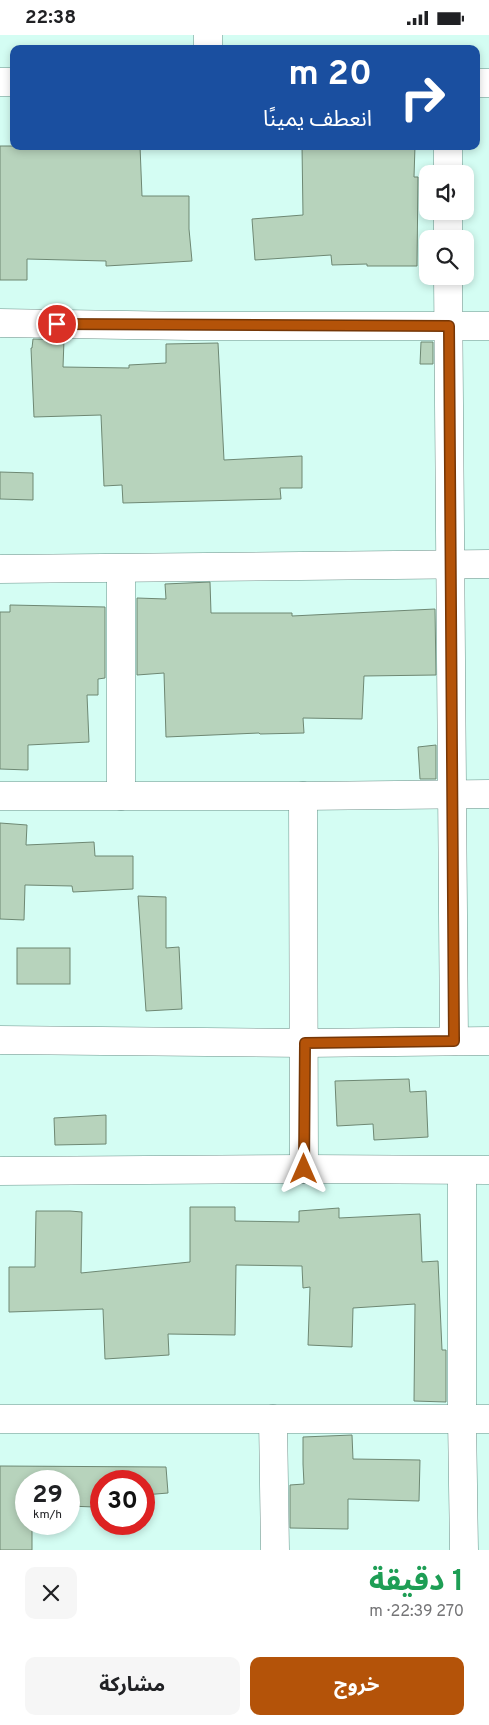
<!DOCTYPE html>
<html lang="ar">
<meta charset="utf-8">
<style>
:root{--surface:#fff;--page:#f6f6f6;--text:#202124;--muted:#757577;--accent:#b45309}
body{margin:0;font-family:Overpass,"Noto Sans Arabic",sans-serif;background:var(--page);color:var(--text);direction:rtl;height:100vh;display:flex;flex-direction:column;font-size:19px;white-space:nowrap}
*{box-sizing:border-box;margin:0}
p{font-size:16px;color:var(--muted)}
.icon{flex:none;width:28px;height:28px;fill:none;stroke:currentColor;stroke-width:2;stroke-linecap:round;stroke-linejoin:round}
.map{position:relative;height:1515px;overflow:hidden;direction:ltr}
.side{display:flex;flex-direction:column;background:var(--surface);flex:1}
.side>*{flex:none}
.guide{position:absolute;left:10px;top:10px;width:470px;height:105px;border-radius:10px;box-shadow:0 2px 8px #0003;direction:rtl;background:#1a4fa0;color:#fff;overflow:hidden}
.tools{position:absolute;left:419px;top:130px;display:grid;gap:10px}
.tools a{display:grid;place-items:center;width:55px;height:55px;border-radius:10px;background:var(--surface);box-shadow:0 2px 8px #0003;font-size:25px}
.speed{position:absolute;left:15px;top:1435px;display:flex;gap:10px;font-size:25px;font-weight:700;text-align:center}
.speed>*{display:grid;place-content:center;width:65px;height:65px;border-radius:50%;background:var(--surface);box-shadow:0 2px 8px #0003;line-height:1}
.speed small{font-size:12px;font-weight:400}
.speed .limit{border:8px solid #d22;background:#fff;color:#111}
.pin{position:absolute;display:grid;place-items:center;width:42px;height:42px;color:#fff;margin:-21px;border:2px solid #fff;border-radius:50%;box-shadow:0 1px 5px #0007}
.me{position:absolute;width:55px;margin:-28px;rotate:0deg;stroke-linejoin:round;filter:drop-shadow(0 0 4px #0008)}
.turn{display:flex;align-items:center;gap:18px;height:105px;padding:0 25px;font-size:22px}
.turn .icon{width:65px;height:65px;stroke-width:2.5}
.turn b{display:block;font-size:35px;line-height:42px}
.round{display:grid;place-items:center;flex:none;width:52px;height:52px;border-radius:10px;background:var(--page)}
.headline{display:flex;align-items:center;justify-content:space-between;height:85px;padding:0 25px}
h1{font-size:30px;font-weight:700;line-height:38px;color:#1e9e55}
.button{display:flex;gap:10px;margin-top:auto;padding:10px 25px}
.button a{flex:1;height:58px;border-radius:10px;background:var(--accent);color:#fff;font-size:20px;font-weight:700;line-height:58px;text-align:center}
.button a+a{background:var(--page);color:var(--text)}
.status{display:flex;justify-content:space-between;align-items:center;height:35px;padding:0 25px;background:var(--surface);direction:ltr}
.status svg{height:14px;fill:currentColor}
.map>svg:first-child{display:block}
.building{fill:#b7d3bc;stroke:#6e8873}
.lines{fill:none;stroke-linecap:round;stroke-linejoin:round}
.minor-casing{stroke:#6d928a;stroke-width:29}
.minor{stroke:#fff;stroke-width:28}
.route-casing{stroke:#753606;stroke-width:12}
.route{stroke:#b45309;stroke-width:9}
</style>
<div class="status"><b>22:38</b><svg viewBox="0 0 49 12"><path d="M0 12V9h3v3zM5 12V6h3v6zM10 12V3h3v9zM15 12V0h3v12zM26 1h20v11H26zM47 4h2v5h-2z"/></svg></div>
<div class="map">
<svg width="489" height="1515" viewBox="0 0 489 1515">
<rect width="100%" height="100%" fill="#d4fdf3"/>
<g class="building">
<path d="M 0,111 L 140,111 L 142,161 L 189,161 L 189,194 L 192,226 L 106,231 L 106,226 L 27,224 L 27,245 L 0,245 Z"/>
<path d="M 302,111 L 415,111 L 414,142 L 418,142 L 417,231 L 367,231 L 367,229 L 332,230 L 331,220 L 255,225 L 252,184 L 303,180 Z"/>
<path d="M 33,304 L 64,305 L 63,332 L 129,333 L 129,330 L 166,328 L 166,309 L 218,308 L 224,425 L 302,421 L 302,453 L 280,453 L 281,464 L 123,468 L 122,450 L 104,451 L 101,380 L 34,382 L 31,313 L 32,313 Z"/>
<path d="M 421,307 L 433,307 L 433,329 L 420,329 Z"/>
<path d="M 0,437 L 33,438 L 33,465 L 0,464 Z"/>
<path d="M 210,547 L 211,578 L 292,578 L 292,581 L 435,574 L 436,640 L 364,641 L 362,684 L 303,683 L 304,698 L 260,699 L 259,698 L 166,702 L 164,638 L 137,640 L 137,563 L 166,564 L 165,549 Z"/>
<path d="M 10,570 L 105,572 L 105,643 L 98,644 L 98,660 L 87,660 L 89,707 L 28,710 L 28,735 L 0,734 L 0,577 L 10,577 Z"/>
<path d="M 436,710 L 436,744 L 420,744 L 418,712 Z"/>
<path d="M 0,788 L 27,790 L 26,810 L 94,807 L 95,821 L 133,821 L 133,854 L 73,857 L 72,851 L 25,850 L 24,885 L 0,884 Z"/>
<path d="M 138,861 L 166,862 L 166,913 L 179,912 L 182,974 L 146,976 Z"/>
<rect x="17" y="913" width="53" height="36"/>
<path d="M 409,1044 L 410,1057 L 426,1056 L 428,1102 L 374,1105 L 373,1089 L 337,1091 L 335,1046 Z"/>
<path d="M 106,1080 L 106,1109 L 55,1110 L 54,1083 Z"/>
<path d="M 190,1172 L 235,1172 L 235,1186 L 299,1187 L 299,1176 L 339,1173 L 339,1183 L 420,1179 L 422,1227 L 438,1226 L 442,1315 L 446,1315 L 446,1367 L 414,1366 L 415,1269 L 353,1273 L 352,1312 L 308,1310 L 310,1252 L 303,1253 L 302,1231 L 236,1230 L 235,1300 L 168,1299 L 169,1320 L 105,1324 L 103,1274 L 9,1277 L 9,1232 L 35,1232 L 36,1176 L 70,1176 L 82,1177 L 81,1238 L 190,1227 Z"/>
<path d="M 352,1400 L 353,1424 L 420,1425 L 419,1466 L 348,1464 L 348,1494 L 290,1493 L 290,1450 L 304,1449 L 303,1429 L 303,1402 Z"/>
<path d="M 0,1431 L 166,1432 L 168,1458 L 144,1460 L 144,1446 L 101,1446 L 101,1463 L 94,1463 L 94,1472 L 69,1471 L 69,1446 L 26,1446 L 26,1489 L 32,1489 L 32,1515 L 0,1515 Z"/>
</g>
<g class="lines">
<defs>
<g id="minor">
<path d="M 208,14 L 208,0"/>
<path d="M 0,47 L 14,47"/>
<path d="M 476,48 L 489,48"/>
<path d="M 448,111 L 448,139"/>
<path d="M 448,176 L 448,204"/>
<path d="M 448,241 L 454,1006"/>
<path d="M 0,288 L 190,291 L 489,291"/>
<path d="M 0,534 L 489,529"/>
<path d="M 0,761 L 303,761 L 489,759"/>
<path d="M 121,761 L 121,534"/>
<path d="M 303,761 L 304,1134"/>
<path d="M 0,1005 L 305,1008 L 489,1006"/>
<path d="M 0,1136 L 304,1134 L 489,1135"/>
<path d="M 462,1136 L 462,1384 L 464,1515"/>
<path d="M 0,1384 L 489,1384"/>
<path d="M 273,1384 L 275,1515"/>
</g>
</defs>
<use href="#minor" class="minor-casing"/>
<use href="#minor" class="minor"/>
</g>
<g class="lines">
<defs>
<path id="route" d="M 57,289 L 449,291 L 454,1006 L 305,1008 L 304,1134"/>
</defs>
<use href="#route" class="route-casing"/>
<use href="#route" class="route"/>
</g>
</svg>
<div class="tools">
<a><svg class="icon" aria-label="sound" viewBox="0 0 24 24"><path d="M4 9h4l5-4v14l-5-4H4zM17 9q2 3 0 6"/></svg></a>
<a><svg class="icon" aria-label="search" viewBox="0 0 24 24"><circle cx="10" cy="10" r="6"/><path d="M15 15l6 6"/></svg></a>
</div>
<div class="speed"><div>29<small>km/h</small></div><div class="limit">30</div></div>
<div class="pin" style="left:57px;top:289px;background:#d93025"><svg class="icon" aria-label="arrive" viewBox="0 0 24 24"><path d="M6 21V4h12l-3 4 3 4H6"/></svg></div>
<svg class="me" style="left:304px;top:1134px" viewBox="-20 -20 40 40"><path d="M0-17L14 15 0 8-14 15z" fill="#b45309" stroke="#fff" stroke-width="4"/></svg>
<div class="guide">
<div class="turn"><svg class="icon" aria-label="right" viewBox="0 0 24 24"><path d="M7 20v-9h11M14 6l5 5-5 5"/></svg><div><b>20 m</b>انعطف يمينًا</div></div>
</div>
</div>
<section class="side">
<div class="headline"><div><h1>1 دقيقة</h1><p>270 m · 22:39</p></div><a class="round"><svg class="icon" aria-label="close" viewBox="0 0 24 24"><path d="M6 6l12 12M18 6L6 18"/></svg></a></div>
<div class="button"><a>خروج</a><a>مشاركة</a></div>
</section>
